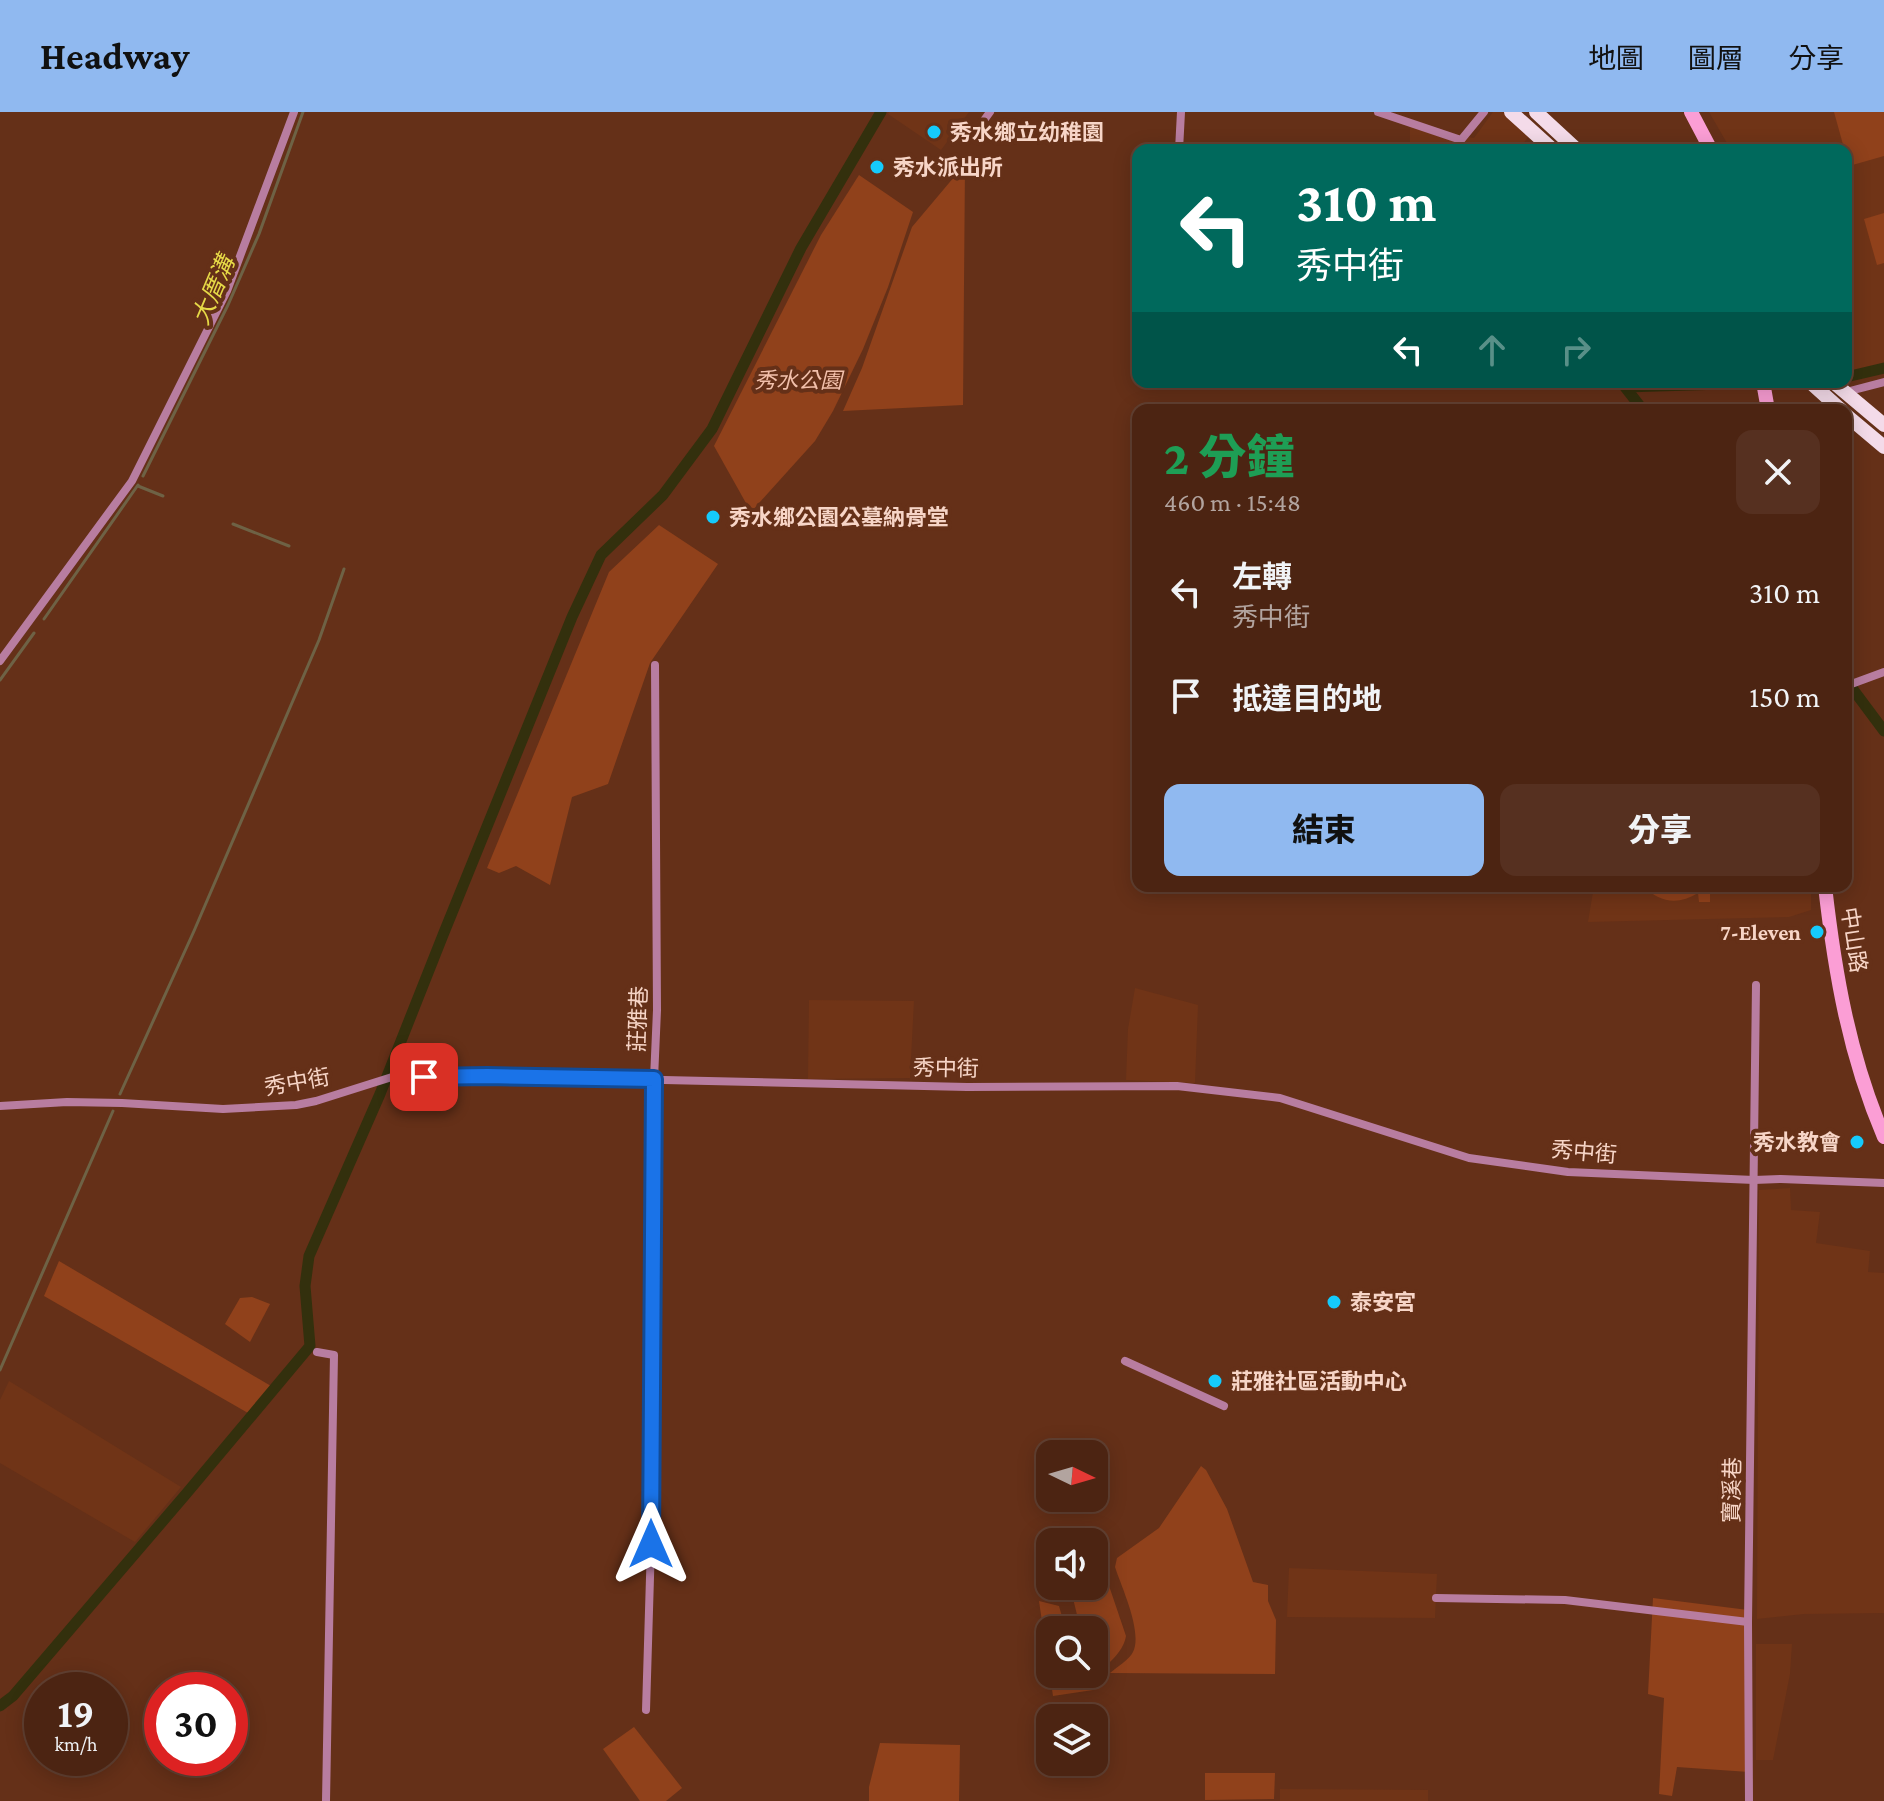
<!DOCTYPE html>
<html lang="zh-TW">
<meta charset="utf-8">
<style>
:root{--surface:#4c2412;--page:#563020;--text:#f1f3f6;--muted:#b2a49f;--line:#634132;--accent:#90b9f0}
body{margin:0;font-family:"Crimson Pro","Noto Sans TC",serif;background:var(--page);color:var(--text);height:100vh;display:flex;flex-direction:column;font-size:30px;white-space:nowrap}
*{box-sizing:border-box;margin:0}
p{font-size:26px;color:var(--muted)}
.icon{flex:none;width:44px;height:44px;fill:none;stroke:currentColor;stroke-width:2;stroke-linecap:round;stroke-linejoin:round}
.map{position:relative;flex:1;overflow:hidden}
.side{position:absolute;left:1132px;top:292px;width:720px;height:488px;display:flex;flex-direction:column;background:var(--surface);border-radius:16px;box-shadow:0 4px 20px #0003,0 0 0 2px var(--line)}
.side>*{flex:none}
.hud{position:absolute;left:1132px;top:32px;width:720px;height:244px;border-radius:16px;box-shadow:0 4px 20px #0003,0 0 0 2px var(--line);background:#00695c;color:#fff;overflow:hidden}
.needle{width:52px;rotate:95deg}
.fabs{position:absolute;left:1036px;top:1328px;display:grid;gap:16px}
.fabs a{display:grid;place-items:center;width:72px;height:72px;border-radius:16px;background:var(--surface);box-shadow:0 4px 20px #0003,0 0 0 2px var(--line);font-size:40px}
.speed{position:absolute;left:24px;top:1560px;display:flex;gap:16px;font-size:40px;font-weight:700;text-align:center}
.speed>*{display:grid;place-content:center;width:104px;height:104px;border-radius:50%;background:var(--surface);box-shadow:0 4px 20px #0003,0 0 0 2px var(--line);line-height:1}
.speed small{font-size:20px;font-weight:400}
.speed .limit{border:12px solid #d22;background:#fff;color:#111}
.pin{position:absolute;display:grid;place-items:center;width:68px;height:68px;color:#fff;margin:-34px;border-radius:16px;box-shadow:0 4px 12px #0006}
.me{position:absolute;width:88px;margin:-44px;rotate:0deg;stroke-linejoin:round;filter:drop-shadow(0 0 6px #0008)}
.turn{display:flex;align-items:center;gap:28px;height:168px;padding:0 32px;font-size:36px}
.turn .icon{width:104px;height:104px;stroke-width:2.5}
.turn b{display:block;font-size:56px;line-height:68px}
.lanes{display:flex;align-items:center;height:76px;padding:0 32px;background:#0003;justify-content:center;gap:40px;direction:ltr}
.lanes .off{opacity:.35}
.round{display:grid;place-items:center;flex:none;width:84px;height:84px;border-radius:16px;background:var(--page)}
.summary{display:flex;align-items:center;justify-content:space-between;height:136px;padding:0 32px}
h1{font-size:48px;font-weight:800;line-height:60px;color:#1e9e55}
.action{display:flex;gap:16px;margin-top:auto;padding:16px 32px}
.action a{flex:1;height:92px;border-radius:16px;background:var(--accent);color:#111;font-size:32px;font-weight:800;line-height:92px;text-align:center}
.action a+a{background:var(--page);color:var(--text)}
ul{padding:0;list-style:none}
li{display:flex;align-items:center;gap:24px;height:104px;padding:0 32px}
li div{flex:1}
li b{display:block;font-size:30px}
li em{font-style:normal}
header{display:flex;align-items:center;gap:48px;box-sizing:border-box;height:112px;padding:0 40px;background:var(--accent);color:#111}
header strong{font-size:38px}
nav{display:flex;gap:44px;margin-inline-start:auto;font-size:28px}
.map>svg:first-child{display:block}
.built{fill:#703417}
.green{fill:#90411b;fill-rule:evenodd}
.lines{fill:none;stroke-linecap:round;stroke-linejoin:round}
.stream{stroke:#6e6245;stroke-width:3}
.canal{stroke:#33300d;stroke-width:11}
.street{stroke:#b87da0;stroke-width:8}
.secondary{stroke:#fb9ed5;stroke-width:14}
.primary{stroke:#f4dbe9;stroke-width:14}
.route-casing{stroke:#114b97;stroke-width:20}
.route{stroke:#1a73e8;stroke-width:14}
.poi-dot{fill:#15cafb;stroke:#653018;stroke-width:3}
.labels{text-anchor:middle;dominant-baseline:central;stroke-width:8;stroke-linejoin:round;paint-order:stroke}
.poi-label{font-size:22px;font-weight:bold;fill:#f7d5c7;stroke:#653018;text-anchor:start}
.park-label{font-size:22px;font-style:italic;fill:#f2c0ab;stroke:#653018}
.street-label{font-size:22px;fill:#f7d5c7;stroke:#653018}
.water-label{font-size:24px;font-style:italic;fill:#e6d947;stroke:#653018}
</style>
<header>
<strong>Headway</strong>
<nav><a>地圖</a><a>圖層</a><a>分享</a></nav>
</header>
<div class="map">
<svg width="1884" height="1689" viewBox="0 0 1884 1689">
<rect width="100%" height="100%" fill="#653018"/>
<g class="built">
<path d="M 889,0 L 969,0 L 941,38 L 888,2 Z"/>
<path d="M 1493,0 L 1507,0 L 1530,22 L 1519,38 L 1410,38 L 1410,12 L 1453,23 L 1474,26 Z"/>
<path d="M 1709,0 L 1884,0 L 1884,252 L 1846,260 L 1846,38 L 1731,38 Z"/>
<path d="M 1594,774 L 1811,774 L 1811,798 L 1789,805 L 1588,810 Z"/>
<path d="M 1135,876 L 1198,893 L 1195,971 L 1126,968 L 1128,917 Z"/>
<path d="M 809,888 L 914,889 L 910,966 L 808,967 Z"/>
<path d="M 1790,1076 L 1791,1098 L 1820,1100 L 1816,1131 L 1870,1139 L 1868,1160 L 1884,1161 L 1884,1501 L 1804,1502 L 1757,1507 L 1759,1078 Z"/>
<path d="M 9,1269 L 181,1375 L 135,1430 L 0,1351 L 0,1288 Z"/>
<path d="M 1289,1456 L 1437,1462 L 1435,1506 L 1287,1505 Z"/>
<path d="M 1756,1532 L 1792,1532 L 1790,1562 L 1773,1648 L 1756,1648 Z"/>
<path d="M 1280,1677 L 1428,1678 L 1428,1689 L 1280,1689 Z"/>
</g>
<g class="green">
<path d="M 1834,0 L 1884,0 L 1884,44 L 1849,54 Z"/>
<path d="M 965,52 L 963,293 L 843,299 L 862,256 L 912,115 Z"/>
<path d="M 859,63 L 913,100 L 888,175 L 863,237 L 833,299 L 815,329 L 751,400 L 714,334 L 821,123 Z"/>
<path d="M 1884,101 L 1884,151 L 1877,153 L 1864,107 Z"/>
<path d="M 659,413 L 718,452 L 650,551 L 608,672 L 572,685 L 550,773 L 516,754 L 499,761 L 487,756 L 609,460 Z"/>
<path d="M 1644,774 L 1710,774 L 1710,790 L 1699,790 L 1698,781 C 1679,793 1659,791 1644,774 Z"/>
<path d="M 59,1149 L 271,1274 L 248,1301 L 44,1184 Z"/>
<path d="M 252,1185 L 270,1192 L 250,1230 L 225,1212 L 240,1186 Z"/>
<path d="M 1201,1354 L 1206,1358 L 1227,1397 L 1253,1470 L 1268,1473 L 1268,1489 L 1276,1508 L 1275,1562 L 1110,1561 C 1117,1555 1129,1548 1133,1540 C 1143,1520 1121,1474 1115,1455 L 1117,1446 L 1159,1416 Z"/>
<path d="M 1096,1453 L 1099,1453 L 1104,1459 L 1126,1524 C 1123,1542 1105,1554 1092,1566 L 1093,1578 L 1053,1584 L 1039,1489 L 1059,1494 L 1065,1515 L 1079,1511 L 1070,1474 L 1094,1474 L 1094,1454 ZM 1050,1518 L 1094,1518 L 1094,1562 L 1050,1562 Z"/>
<path d="M 1653,1486 L 1748,1498 L 1749,1660 L 1677,1655 L 1672,1684 L 1659,1682 L 1664,1586 L 1648,1582 Z"/>
<path d="M 634,1615 L 682,1676 L 666,1689 L 640,1689 L 603,1637 Z"/>
<path d="M 880,1631 L 960,1633 L 959,1689 L 869,1689 L 869,1675 Z"/>
<path d="M 1205,1661 L 1275,1661 L 1274,1687 L 1205,1688 Z"/>
</g>
<g class="lines">
<g class="stream">
<path d="M 143,364 L 228,193 L 259,122 L 303,0"/>
<path d="M 138,374 L 163,384"/>
<path d="M 233,412 L 289,434"/>
<path d="M 44,507 L 138,373"/>
<path d="M 0,568 L 34,521"/>
<path d="M 120,982 L 194,819 L 319,528 L 344,457"/>
<path d="M 0,1258 L 113,999"/>
</g>
<g class="canal">
<path d="M 1846,265 L 1884,256"/>
<path d="M 1643,298 L 1625,275 L 1786,270"/>
<path d="M 1846,568 L 1884,619"/>
<path d="M 0,1594 L 13,1584 L 186,1382 L 310,1234 L 305,1174 L 309,1144 L 380,982 L 443,823 L 572,505 L 601,443 L 663,383 L 712,317 L 801,136 L 881,0"/>
</g>
<g class="street">
<path d="M 1378,0 L 1461,28 L 1484,0"/>
<path d="M 982,11 L 990,0"/>
<path d="M 1179,38 L 1181,0"/>
<path d="M 1846,280 L 1884,270"/>
<path d="M 0,549 L 132,369 L 227,179 L 294,0"/>
<path d="M 1846,574 L 1884,560"/>
<path d="M 0,994 L 67,990 L 122,991 L 223,997 L 296,993 L 316,989 L 392,965 L 487,964 L 967,975 L 1177,974 L 1280,986 L 1469,1046 L 1568,1060 L 1754,1068 L 1781,1067 L 1884,1071"/>
<path d="M 317,1240 L 334,1243 L 326,1689"/>
<path d="M 1125,1249 L 1224,1294"/>
<path d="M 1436,1486 L 1565,1488 L 1748,1510"/>
<path d="M 646,1598 L 651,1432 L 654,967 L 657,898 L 655,553"/>
<path d="M 1749,1689 L 1748,1510 L 1756,873"/>
</g>
<g class="secondary">
<path d="M 1691,0 L 1711,38"/>
<path d="M 1763,270 L 1768,298"/>
<path d="M 1825,774 C 1835,862 1849,943 1884,1025"/>
</g>
<g class="primary">
<path d="M 1511,0 L 1553,38"/>
<path d="M 1536,0 L 1577,38"/>
<path d="M 1810,270 L 1841,298"/>
<path d="M 1833,270 L 1884,313"/>
<path d="M 1846,303 L 1884,335"/>
</g>
</g>
<g class="lines">
<defs>
<path id="route" d="M 424,965 L 487,964 L 654,967 L 651,1432"/>
</defs>
<use href="#route" class="route-casing"/>
<use href="#route" class="route"/>
</g>
<g class="poi-dot">
<circle cx="934" cy="20" r="8"/>
<circle cx="877" cy="55" r="8"/>
<circle cx="713" cy="405" r="8"/>
<circle cx="1817" cy="820" r="8"/>
<circle cx="1857" cy="1030" r="8"/>
<circle cx="1334" cy="1190" r="8"/>
<circle cx="1215" cy="1269" r="8"/>
</g>
<g class="labels">
<g class="poi-label">
<text x="950" y="20">秀水鄉立幼稚園</text>
<text x="893" y="55">秀水派出所</text>
<text x="729" y="405">秀水鄉公園公墓納骨堂</text>
<text x="1801" y="820" text-anchor="end">7-Eleven</text>
<text x="1841" y="1030" text-anchor="end">秀水教會</text>
<text x="1350" y="1190">泰安宮</text>
<text x="1231" y="1269">莊雅社區活動中心</text>
</g>
<g class="park-label">
<text x="798" y="268">秀水公園</text>
</g>
<g class="street-label">
<text transform="translate(1854 828) rotate(81)">中山路</text>
<text transform="translate(638 907) rotate(-88)">莊雅巷</text>
<text transform="translate(946 956) rotate(1)">秀中街</text>
<text transform="translate(297 970) rotate(-10)">秀中街</text>
<text transform="translate(1584 1040) rotate(5)">秀中街</text>
<text transform="translate(1732 1378) rotate(-89)">寶溪巷</text>
</g>
<g class="water-label">
<text transform="translate(213 178) rotate(-67)">大厝溝</text>
</g>
</g>
</svg>
<div class="fabs">
<a><svg class="needle" viewBox="-14 -14 28 28"><path d="M0-13l5 13h-10z" fill="#e53935"/><path d="M0 13l5-13h-10z" fill="#b2a49f"/></svg></a>
<a><svg class="icon" aria-label="sound" viewBox="0 0 24 24"><path d="M4 9h4l5-4v14l-5-4H4zM17 9q2 3 0 6"/></svg></a>
<a><svg class="icon" aria-label="search" viewBox="0 0 24 24"><circle cx="10" cy="10" r="6"/><path d="M15 15l6 6"/></svg></a>
<a><svg class="icon" aria-label="layers" viewBox="0 0 24 24"><path d="M12 4l9 5-9 5-9-5zM3 14l9 5 9-5"/></svg></a>
</div>
<div class="speed"><div>19<small>km/h</small></div><div class="limit">30</div></div>
<div class="pin" style="left:424px;top:965px;background:#d93025"><svg class="icon" aria-label="arrive" viewBox="0 0 24 24"><path d="M6 21V4h12l-3 4 3 4H6"/></svg></div>
<svg class="me" style="left:651px;top:1432px" viewBox="-20 -20 40 40"><path d="M0-17L14 15 0 8-14 15z" fill="#1a73e8" stroke="#fff" stroke-width="4"/></svg>
<div class="hud">
<div class="turn"><svg class="icon" aria-label="left" viewBox="0 0 24 24"><path d="M17 20v-9H6M10 6l-5 5 5 5"/></svg><div><b>310 m</b>秀中街</div></div>
<div class="lanes"><svg class="icon" aria-label="left" viewBox="0 0 24 24"><path d="M17 20v-9H6M10 6l-5 5 5 5"/></svg><svg class="icon off" aria-label="ahead" viewBox="0 0 24 24"><path d="M12 20V5M6 11l6-6 6 6"/></svg><svg class="icon off" aria-label="right" viewBox="0 0 24 24"><path d="M7 20v-9h11M14 6l5 5-5 5"/></svg></div>
</div>
<section class="side">
<div class="summary"><div><h1>2 分鐘</h1><p>460 m · 15:48</p></div><a class="round"><svg class="icon" aria-label="close" viewBox="0 0 24 24"><path d="M6 6l12 12M18 6L6 18"/></svg></a></div>
<ul>
<li><svg class="icon" aria-label="left" viewBox="0 0 24 24"><path d="M17 20v-9H6M10 6l-5 5 5 5"/></svg><div><b>左轉</b><p>秀中街</p></div><em>310 m</em></li>
<li><svg class="icon" aria-label="arrive" viewBox="0 0 24 24"><path d="M6 21V4h12l-3 4 3 4H6"/></svg><div><b>抵達目的地</b></div><em>150 m</em></li>
</ul>
<div class="action"><a>結束</a><a>分享</a></div>
</section>
</div>
